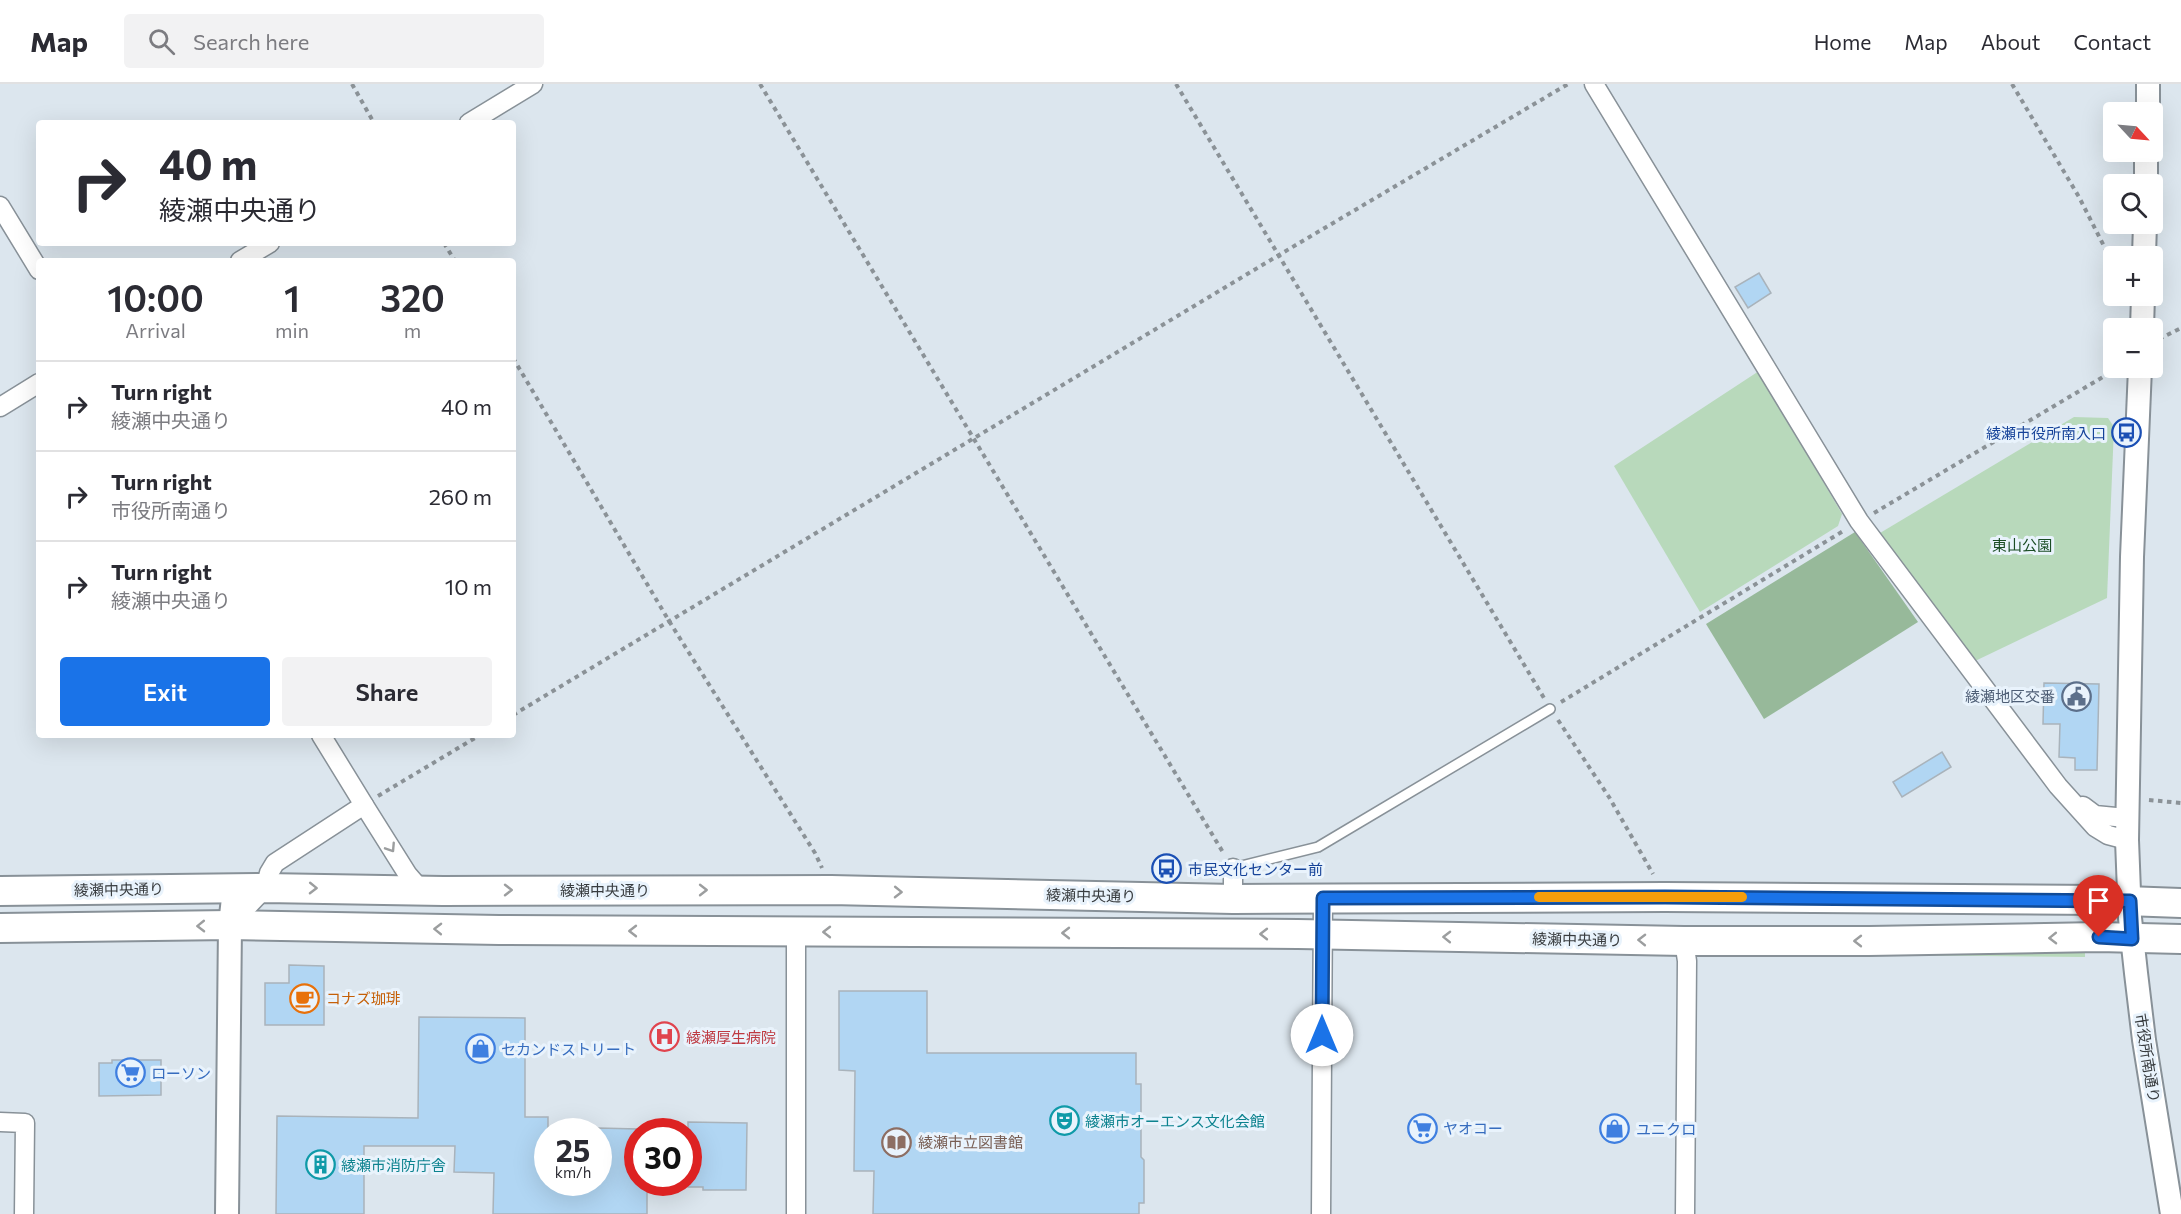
<!DOCTYPE html>
<meta charset="utf-8">
<style>
:root{--surface:#fff;--page:#f2f2f3;--text:#2b2b33;--muted:#7c7c81;--line:#e1e1e2;--accent:#1a73e8}
body{margin:0;font-family:Commissioner,"Noto Sans JP",sans-serif;background:var(--page);color:var(--text);height:100vh;display:flex;flex-direction:column;font-size:22px;white-space:nowrap}
*{box-sizing:border-box;margin:0}
p{font-size:20px;color:var(--muted)}
.icon{flex:none;width:33px;height:33px;fill:none;stroke:currentColor;stroke-width:2;stroke-linecap:round;stroke-linejoin:round}
.map{position:relative;flex:1;overflow:hidden}
.panel{position:absolute;left:36px;top:174px;width:480px;height:480px;display:flex;flex-direction:column;background:var(--surface);border-radius:6px;box-shadow:0 6px 24px #0002}
.panel>*{flex:none}
.hud{position:absolute;left:36px;top:36px;width:480px;height:126px;border-radius:6px;box-shadow:0 6px 24px #0002;background:#fff;color:var(--text);overflow:hidden}
.needle{width:39px;rotate:116deg}
.tools{position:absolute;left:2103px;top:18px;display:grid;gap:12px}
.tools a{display:grid;place-items:center;width:60px;height:60px;border-radius:6px;background:var(--surface);box-shadow:0 6px 24px #0002;font-size:30px}
.speed{position:absolute;left:534px;top:1034px;display:flex;gap:12px;font-size:30px;font-weight:700;text-align:center}
.speed>*{display:grid;place-content:center;width:78px;height:78px;border-radius:50%;background:var(--surface);box-shadow:0 6px 24px #0002;line-height:1}
.speed small{font-size:15px;font-weight:400}
.speed .limit{border:9px solid #d22;background:#fff;color:#111}
.pin{position:absolute;display:grid;place-items:center;width:51px;height:51px;color:#fff;margin:-62px -26px;border-radius:50% 50% 50% 0;rotate:-45deg;box-shadow:0 0 6px #0007}
.pin .icon{rotate:45deg}
.me{position:absolute;width:66px;margin:-33px;rotate:0deg;stroke-linejoin:round;filter:drop-shadow(0 0 4px #0008)}
.turn{display:flex;align-items:center;gap:21px;height:126px;padding:0 24px;font-size:27px}
.turn .icon{width:78px;height:78px;stroke-width:2.5}
.turn b{display:block;font-size:42px;line-height:51px}
.eta{display:flex;justify-content:space-evenly;align-items:center;height:102px;text-align:center}
.eta b{font-size:36px;font-weight:600;line-height:42px}
.primary-button{display:flex;gap:12px;margin-top:auto;padding:12px 24px}
.primary-button a{flex:1;height:69px;border-radius:6px;background:var(--accent);color:#fff;font-size:24px;font-weight:600;line-height:69px;text-align:center}
.primary-button a+a{background:var(--page);color:var(--text)}
ul{padding:0;list-style:none}
li{display:flex;align-items:center;gap:18px;height:90px;padding:0 24px;border-top:2px solid var(--line)}
li div{flex:1}
li b{display:block;font-size:22px}
li em{font-style:normal}
header{display:flex;align-items:center;gap:36px;box-sizing:border-box;height:84px;padding:0 30px;background:var(--surface);border-bottom:2px solid var(--line)}
header strong{font-size:28px}
nav{display:flex;gap:33px;margin-inline-start:auto;font-size:21px}
.search{width:420px;height:54px;background:var(--page);display:flex;align-items:center;gap:15px;box-sizing:border-box;padding:0 21px;border-radius:6px;color:var(--muted);font-size:22px}
.map>svg:first-child{display:block}
.green{fill:#b8d9bb}
.forest{fill:#97b99a}
.building{fill:#b1d6f3;stroke:#a9b3bb;stroke-width:1.5}
.lines{fill:none;stroke-linecap:round;stroke-linejoin:round}
.service-casing{stroke:#889198;stroke-width:12}
.minor-casing{stroke:#889198;stroke-width:21}
.tertiary-casing{stroke:#889198;stroke-width:26}
.primary-casing{stroke:#889198;stroke-width:32}
.path{stroke:#8b9297;stroke-width:4;stroke-dasharray:4.5 4.5;stroke-linecap:butt}
.service{stroke:#fff;stroke-width:9}
.minor{stroke:#fff;stroke-width:18}
.tertiary{stroke:#fff;stroke-width:22}
.primary{stroke:#fff;stroke-width:28}
.oneway{stroke:#9c9e9f}
.route-casing{stroke:#114b97;stroke-width:15}
.route{stroke:#1a73e8;stroke-width:10}
.slow{stroke:#f59e0b;stroke-width:10}
.labels{text-anchor:middle;dominant-baseline:central;stroke-width:6;stroke-linejoin:round;paint-order:stroke}
.transit-label{font-size:15px;fill:#164399;stroke:#e9f3fc;text-anchor:end}
.park-label{font-size:15px;fill:#1a4d24;stroke:#e9f3fc}
.service-label{font-size:15px;fill:#4e5e75;stroke:#e9f3fc;text-anchor:end}
.street-label{font-size:15px;fill:#383c3f;stroke:#e9f3fc}
.food-label{font-size:15px;fill:#c56008;stroke:#e9f3fc;text-anchor:start}
.health-label{font-size:15px;fill:#be3a42;stroke:#e9f3fc;text-anchor:start}
.shop-label{font-size:15px;fill:#366cbe;stroke:#e9f3fc;text-anchor:start}
.culture-label{font-size:15px;fill:#0d838f;stroke:#e9f3fc;text-anchor:start}
.education-label{font-size:15px;fill:#785e54;stroke:#e9f3fc;text-anchor:start}
</style>
<header>
<strong>Map</strong>
<div class="search"><svg class="icon" aria-label="search" viewBox="0 0 24 24"><circle cx="10" cy="10" r="6"/><path d="M15 15l6 6"/></svg>Search here</div>
<nav><a>Home</a><a>Map</a><a>About</a><a>Contact</a></nav>
</header>
<div class="map">
<svg width="2181" height="1130" viewBox="0 0 2181 1130">
<rect width="100%" height="100%" fill="#dce6ee"/>
<g class="green">
<path d="M 1759,287 L 1842,430 L 1838,442 L 1700,528 L 1614,382 Z"/>
<path d="M 2074,333 L 2108,334 L 2114,343 L 2107,514 L 1973,578 L 1880,449 Z"/>
<path d="M 1881,866 L 2085,869 L 2085,873 L 1881,871 Z"/>
</g>
<path class="forest" d="M 1855,448 L 1918,538 L 1764,635 L 1706,540 Z"/>
<g class="building">
<path d="M 1759,189 L 1771,209 L 1748,224 L 1735,203 Z"/>
<path d="M 2044,599 L 2099,600 L 2097,686 L 2075,686 L 2075,674 L 2059,673 L 2060,640 L 2043,640 Z"/>
<path d="M 1942,668 L 1951,683 L 1902,713 L 1893,698 Z"/>
<path d="M 289,881 L 324,882 L 324,941 L 265,941 L 265,899 L 289,899 Z"/>
<path d="M 839,907 L 927,907 L 927,969 L 1136,969 L 1136,1000 L 1141,1000 L 1141,1073 L 1144,1076 L 1144,1119 L 1139,1119 L 1139,1130 L 873,1130 L 874,1087 L 854,1087 L 855,987 L 839,986 Z"/>
<path d="M 419,933 L 525,934 L 525,1033 L 548,1033 L 548,1098 L 550,1098 L 550,1100 L 598,1101 L 598,1044 L 638,1045 L 638,1098 L 647,1098 L 647,1130 L 493,1130 L 494,1089 L 454,1088 L 455,1062 L 364,1062 L 364,1130 L 276,1130 L 277,1032 L 418,1034 Z"/>
<path d="M 112,976 L 161,976 L 161,1011 L 99,1012 L 99,979 L 112,979 Z"/>
<path d="M 688,1038 L 747,1039 L 746,1106 L 703,1106 L 703,1103 L 688,1103 Z"/>
</g>
<g class="lines">
<defs>
<path id="service" d="M 1233,784 L 1318,763 L 1550,625"/>
<g id="minor">
<path d="M 1594,0 L 1859,437 L 2058,702 L 2095,743 L 2108,751 L 2127,756"/>
<path d="M 469,39 L 533,0"/>
<path d="M 0,122 L 39,186"/>
<path d="M 240,177 L 270,159"/>
<path d="M 0,323 L 39,299"/>
<path d="M 364,721 L 408,791 L 421,806"/>
<path d="M 2083,722 L 2095,731 L 2126,734"/>
<path d="M 1233,784 L 1233,815"/>
<path d="M 230,841 L 265,804 L 269,789 L 275,779 L 364,721 L 321,651"/>
<path d="M 1684,857 L 1687,877 L 1685,1130"/>
<path d="M 0,1038 L 25,1039 L 24,1130"/>
<path d="M 796,1130 L 796,848"/>
<path d="M 1321,1130 L 1323,814"/>
</g>
<g id="tertiary">
<path d="M 2148,28 L 2148,0"/>
<path d="M 2146,100 L 2146,68"/>
<path d="M 2144,172 L 2145,140"/>
<path d="M 2142,244 L 2143,212"/>
<path d="M 2140,284 L 2132,473 L 2127,756 L 2130,834 L 2136,889 L 2144,956 L 2172,1130"/>
<path d="M 227,1130 L 230,841 L 234,805"/>
</g>
<g id="primary">
<path d="M 0,807 L 265,804 L 443,807 L 831,806 L 1233,815 L 1665,813 L 2099,816 L 2181,819"/>
<path d="M 0,844 L 230,841 L 499,846 L 1298,850 L 1684,857 L 1869,857 L 2099,853 L 2181,855"/>
</g>
</defs>
<use href="#service" class="service-casing"/>
<use href="#minor" class="minor-casing"/>
<use href="#tertiary" class="tertiary-casing"/>
<use href="#primary" class="primary-casing"/>
<g class="path">
<path d="M 352,0 L 374,39"/>
<path d="M 760,0 L 1224,770"/>
<path d="M 1176,0 L 1544,614"/>
<path d="M 2012,0 L 2079,113 L 2106,166 L 2114,173"/>
<path d="M 444,159 L 455,177"/>
<path d="M 2159,255 L 2181,244"/>
<path d="M 513,274 L 669,537 L 815,769 L 822,784"/>
<path d="M 1874,429 L 2118,284"/>
<path d="M 1561,618 L 1845,446"/>
<path d="M 513,631 L 1279,171 L 1568,0"/>
<path d="M 1558,636 L 1609,713 L 1653,790"/>
<path d="M 378,712 L 480,651"/>
<path d="M 2149,716 L 2181,719"/>
</g>
<use href="#service" class="service"/>
<use href="#minor" class="minor"/>
<use href="#tertiary" class="tertiary"/>
<use href="#primary" class="primary"/>
</g>
<defs><path id="oneway-chevron" d="M-2-3.5L2.5 0L-2 3.5" fill="none" stroke-width="1.6" stroke-linecap="round" stroke-linejoin="round" transform="scale(1.5)"/></defs>
<g class="oneway">
<use href="#oneway-chevron" transform="translate(391 764) rotate(57)"/>
<use href="#oneway-chevron" transform="translate(313 804) rotate(1)"/>
<use href="#oneway-chevron" transform="translate(508 806)"/>
<use href="#oneway-chevron" transform="translate(703 806)"/>
<use href="#oneway-chevron" transform="translate(898 808) rotate(1)"/>
<use href="#oneway-chevron" transform="translate(201 842) rotate(179)"/>
<use href="#oneway-chevron" transform="translate(438 845) rotate(-179)"/>
<use href="#oneway-chevron" transform="translate(633 847) rotate(-180)"/>
<use href="#oneway-chevron" transform="translate(827 848) rotate(-180)"/>
<use href="#oneway-chevron" transform="translate(1066 849) rotate(-180)"/>
<use href="#oneway-chevron" transform="translate(1264 850) rotate(-180)"/>
<use href="#oneway-chevron" transform="translate(1447 853) rotate(-179)"/>
<use href="#oneway-chevron" transform="translate(2053 854) rotate(179)"/>
<use href="#oneway-chevron" transform="translate(1642 856) rotate(-179)"/>
<use href="#oneway-chevron" transform="translate(1858 857) rotate(-180)"/>
</g>
<g class="lines">
<defs>
<path id="route" d="M 1322,951 L 1323,814 L 1665,813 L 2130,817 L 2132,855 L 2099,853"/>
</defs>
<use href="#route" class="route-casing"/>
<use href="#route" class="route"/>
<path class="slow" d="M 1539,813 L 1742,813"/>
</g>
<defs>
<symbol id="bus-ring" viewBox="-11 -11 22 22"><circle r="9.5" fill="#e9f3fc" stroke="#1a4fb4" stroke-width="1.5"/><path d="M-5-6H5V4H4V6H2V4H-2V6H-4V4H-5ZM-3.5-4V0h7V-4ZM-3.5 1.2v1.5H-2V1.2ZM2 1.2v1.5H3.5V1.2Z" fill="#1a4fb4"/></symbol>
<symbol id="civic-ring" viewBox="-11 -11 22 22"><circle r="9.5" fill="#e9f3fc" stroke="#5c6f8a" stroke-width="1.5"/><path d="M-.6-6.5H3V-4.5H.6V-3L4-1V1h2V6H-6V1h2V-1L-.6-3ZM-1.2 2.5V6h2.4V2.5Z" fill="#5c6f8a"/></symbol>
<symbol id="cafe-ring" viewBox="-11 -11 22 22"><circle r="9.5" fill="#e9f3fc" stroke="#e8710a" stroke-width="1.5"/><path d="M-5.5-4.5H6V0H3Q3 3.5 0 3.5H-2.5Q-5.5 3.5-5.5 0ZM3-3.2v2h1.7v-2ZM-6 4.5H4V6H-6Z" fill="#e8710a"/></symbol>
<symbol id="hospital-ring" viewBox="-11 -11 22 22"><circle r="9.5" fill="#e9f3fc" stroke="#e0444e" stroke-width="1.5"/><path d="M-5-5h3v3.5h4V-5h3V5h-3V1.5h-4V5h-3Z" fill="#e0444e"/></symbol>
<symbol id="shop-ring" viewBox="-11 -11 22 22"><circle r="9.5" fill="#e9f3fc" stroke="#3f7fe0" stroke-width="1.5"/><path d="M-5-2.5h2.3a2.7 3.5 0 0 1 5.4 0H5L5.5 6h-11ZM-1.5-2.5h3a1.5 2.3 0 0 0-3 0Z" fill="#3f7fe0"/></symbol>
<symbol id="supermarket-ring" viewBox="-11 -11 22 22"><circle r="9.5" fill="#e9f3fc" stroke="#3f7fe0" stroke-width="1.5"/><path d="M-6-5.5h2.5l.6 2H6L4.5 2H-2.5L-4.4-4H-6ZM-1.5 3.2a1.3 1.3 0 1 0 .1 0ZM3 3.2a1.3 1.3 0 1 0 .1 0Z" fill="#3f7fe0"/></symbol>
<symbol id="theatre-ring" viewBox="-11 -11 22 22"><circle r="9.5" fill="#e9f3fc" stroke="#0f9aa8" stroke-width="1.5"/><path d="M-5-5.5Q0-4 5-5.5V0Q5 5 0 6Q-5 5-5 0ZM-3.3-2.5H-1v1.5H-3.3ZM1-2.5H3.3v1.5H1ZM-2.8 1Q0 5.5 2.8 1Z" fill="#0f9aa8"/></symbol>
<symbol id="library-ring" viewBox="-11 -11 22 22"><circle r="9.5" fill="#e9f3fc" stroke="#8d6e63" stroke-width="1.5"/><path d="M-6-4Q-3-5.5-.7-3.5V5Q-3 3-6 4ZM6-4Q3-5.5 .7-3.5V5Q3 3 6 4Z" fill="#8d6e63"/></symbol>
<symbol id="building-ring" viewBox="-11 -11 22 22"><circle r="9.5" fill="#e9f3fc" stroke="#0f9aa8" stroke-width="1.5"/><path d="M-4-6H4V6H1V3H-1V6H-4ZM-2.5-4.3h1.7v1.8h-1.7ZM.8-4.3h1.7v1.8H.8ZM-2.5-1h1.7V.8h-1.7ZM.8-1h1.7V.8H.8Z" fill="#0f9aa8"/></symbol>
</defs>
<g fill-rule="evenodd">
<use href="#bus-ring" x="2110" y="332" width="33" height="33"/>
<use href="#civic-ring" x="2060" y="596" width="33" height="33"/>
<use href="#bus-ring" x="1150" y="768" width="33" height="33"/>
<use href="#cafe-ring" x="288" y="898" width="33" height="33"/>
<use href="#hospital-ring" x="648" y="936" width="33" height="33"/>
<use href="#shop-ring" x="464" y="948" width="33" height="33"/>
<use href="#supermarket-ring" x="114" y="972" width="33" height="33"/>
<use href="#theatre-ring" x="1048" y="1020" width="33" height="33"/>
<use href="#supermarket-ring" x="1406" y="1028" width="33" height="33"/>
<use href="#shop-ring" x="1598" y="1028" width="33" height="33"/>
<use href="#library-ring" x="880" y="1042" width="33" height="33"/>
<use href="#building-ring" x="304" y="1064" width="33" height="33"/>
</g>
<g class="labels">
<g class="transit-label">
<text x="2106" y="349">綾瀬市役所南入口</text>
<text x="1188" y="785" text-anchor="start">市民文化センター前</text>
</g>
<g class="park-label">
<text x="2022" y="461">東山公園</text>
</g>
<g class="service-label">
<text x="2055" y="612">綾瀬地区交番</text>
</g>
<g class="street-label">
<text transform="translate(119 805) rotate(-1)">綾瀬中央通り</text>
<text x="605" y="806">綾瀬中央通り</text>
<text transform="translate(1091 811) rotate(1)">綾瀬中央通り</text>
<text transform="translate(1577 855) rotate(1)">綾瀬中央通り</text>
<text transform="translate(2148 974) rotate(81)">市役所南通り</text>
</g>
<g class="food-label">
<text x="326" y="914">コナズ珈琲</text>
</g>
<g class="health-label">
<text x="686" y="953">綾瀬厚生病院</text>
</g>
<g class="shop-label">
<text x="501" y="965">セカンドストリート</text>
<text x="151" y="989">ローソン</text>
<text x="1443" y="1044">ヤオコー</text>
<text x="1636" y="1045">ユニクロ</text>
</g>
<g class="culture-label">
<text x="1085" y="1037">綾瀬市オーエンス文化会館</text>
<text x="341" y="1081">綾瀬市消防庁舎</text>
</g>
<g class="education-label">
<text x="918" y="1058">綾瀬市立図書館</text>
</g>
</g>
</svg>
<div class="tools">
<a><svg class="needle" viewBox="-14 -14 28 28"><path d="M0-13l5 13h-10z" fill="#e53935"/><path d="M0 13l5-13h-10z" fill="#7c7c81"/></svg></a>
<a><svg class="icon" aria-label="search" viewBox="0 0 24 24"><circle cx="10" cy="10" r="6"/><path d="M15 15l6 6"/></svg></a>
<a>+</a>
<a>−</a>
</div>
<div class="speed"><div>25<small>km/h</small></div><div class="limit">30</div></div>
<div class="pin" style="left:2099px;top:853px;background:#d93025"><svg class="icon" aria-label="arrive" viewBox="0 0 24 24"><path d="M6 21V4h12l-3 4 3 4H6"/></svg></div>
<svg class="me" style="left:1322px;top:951px" viewBox="-20 -20 40 40"><circle r="19" fill="#fff"/><path d="M0-13L10 11 0 6-10 11z" fill="#1a73e8"/></svg>
<div class="hud">
<div class="turn"><svg class="icon" aria-label="right" viewBox="0 0 24 24"><path d="M7 20v-9h11M14 6l5 5-5 5"/></svg><div><b>40 m</b>綾瀬中央通り</div></div>
</div>
<section class="panel">
<div class="eta">
<div><b>10:00</b><p>Arrival</p></div>
<div><b>1</b><p>min</p></div>
<div><b>320</b><p>m</p></div>
</div>
<ul>
<li><svg class="icon" aria-label="right" viewBox="0 0 24 24"><path d="M7 20v-9h11M14 6l5 5-5 5"/></svg><div><b>Turn right</b><p>綾瀬中央通り</p></div><em>40 m</em></li>
<li><svg class="icon" aria-label="right" viewBox="0 0 24 24"><path d="M7 20v-9h11M14 6l5 5-5 5"/></svg><div><b>Turn right</b><p>市役所南通り</p></div><em>260 m</em></li>
<li><svg class="icon" aria-label="right" viewBox="0 0 24 24"><path d="M7 20v-9h11M14 6l5 5-5 5"/></svg><div><b>Turn right</b><p>綾瀬中央通り</p></div><em>10 m</em></li>
</ul>
<div class="primary-button"><a>Exit</a><a>Share</a></div>
</section>
</div>
